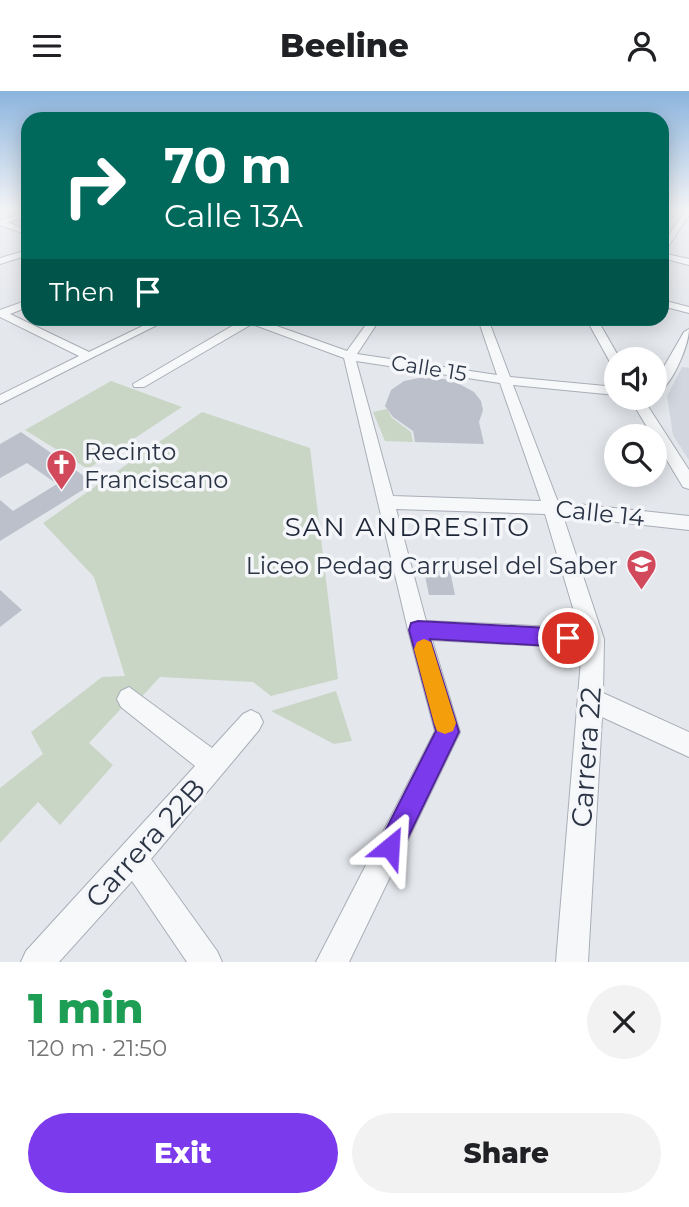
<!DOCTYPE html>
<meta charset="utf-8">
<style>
:root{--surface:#fff;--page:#f2f2f2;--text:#202124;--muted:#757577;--accent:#7c3aed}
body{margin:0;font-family:Montserrat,sans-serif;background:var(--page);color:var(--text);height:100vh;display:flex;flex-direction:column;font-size:26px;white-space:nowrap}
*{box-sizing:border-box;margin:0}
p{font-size:23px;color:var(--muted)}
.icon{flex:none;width:38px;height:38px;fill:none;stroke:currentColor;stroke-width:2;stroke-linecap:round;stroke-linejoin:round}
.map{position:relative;height:871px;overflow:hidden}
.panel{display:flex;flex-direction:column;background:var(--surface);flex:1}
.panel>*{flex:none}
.hud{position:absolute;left:21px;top:21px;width:648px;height:214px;border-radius:21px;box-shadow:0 4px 18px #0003;background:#00695c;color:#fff;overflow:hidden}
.controls{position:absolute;left:604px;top:256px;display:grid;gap:14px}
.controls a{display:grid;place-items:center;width:63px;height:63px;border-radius:50%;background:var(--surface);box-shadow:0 4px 18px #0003;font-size:35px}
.pin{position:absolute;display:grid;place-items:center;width:60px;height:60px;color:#fff;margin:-30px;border:4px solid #fff;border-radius:50%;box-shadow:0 2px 7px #0007}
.me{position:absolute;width:77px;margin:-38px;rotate:27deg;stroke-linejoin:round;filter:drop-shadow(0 0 5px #0008)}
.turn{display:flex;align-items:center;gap:24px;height:147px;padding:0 28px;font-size:32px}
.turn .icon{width:91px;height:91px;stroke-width:2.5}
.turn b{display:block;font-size:49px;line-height:60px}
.then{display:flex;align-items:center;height:66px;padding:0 28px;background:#0003;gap:14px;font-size:26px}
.round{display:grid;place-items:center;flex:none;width:74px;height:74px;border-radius:37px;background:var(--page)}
.headline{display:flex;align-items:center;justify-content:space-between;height:119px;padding:0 28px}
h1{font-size:42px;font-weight:800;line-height:52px;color:#1e9e55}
.action{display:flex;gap:14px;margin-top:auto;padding:14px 28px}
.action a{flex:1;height:80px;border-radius:42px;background:var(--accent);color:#fff;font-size:28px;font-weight:800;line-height:80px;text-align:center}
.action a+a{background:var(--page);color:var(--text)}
header{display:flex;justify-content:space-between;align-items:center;height:91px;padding:0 28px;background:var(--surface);font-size:32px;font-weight:800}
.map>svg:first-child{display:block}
.built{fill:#d2d6de}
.green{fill:#c9d6c5}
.building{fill:#bbc0ca}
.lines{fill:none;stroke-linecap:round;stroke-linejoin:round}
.minor-casing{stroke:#a9aeb7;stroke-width:2}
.minor{fill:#f7f8fa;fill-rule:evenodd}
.route{fill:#7c3aed;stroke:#51269a;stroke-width:2}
.slow{fill:#f59e0b}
.labels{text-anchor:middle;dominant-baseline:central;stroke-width:7;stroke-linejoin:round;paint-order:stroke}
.far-street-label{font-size:21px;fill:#2b3445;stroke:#f4f6f9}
.poi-label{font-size:24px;fill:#2b3445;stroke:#f4f6f9;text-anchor:start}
.street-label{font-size:24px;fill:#2b3445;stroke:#f4f6f9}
.neighbourhood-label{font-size:26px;letter-spacing:2px;fill:#1d2536;stroke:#f4f6f9}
.near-street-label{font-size:28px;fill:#2b3445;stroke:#f4f6f9}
</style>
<header><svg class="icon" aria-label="menu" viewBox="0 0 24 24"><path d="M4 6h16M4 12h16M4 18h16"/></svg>Beeline<svg class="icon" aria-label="person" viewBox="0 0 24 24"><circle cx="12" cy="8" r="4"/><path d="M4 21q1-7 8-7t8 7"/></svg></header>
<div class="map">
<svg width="689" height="871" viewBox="0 0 689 871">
<rect width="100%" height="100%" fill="#e4e7ec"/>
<path class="built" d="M 682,276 L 689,277 L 689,369 L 673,344 L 667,305 Z"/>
<g class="green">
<path d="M 111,290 L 182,316 L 88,378 L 25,339 Z"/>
<path d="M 387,318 L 392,327 L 411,341 L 413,351 L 385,350 L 373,321 Z"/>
<path d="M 202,321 L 310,357 L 338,588 L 271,605 L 253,591 L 160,586 L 135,613 L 129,609 L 89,652 L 113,674 L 60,734 L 38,711 L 0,752 L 0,697 L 43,663 L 31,641 L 102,586 L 125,585 L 94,486 L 43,432 Z"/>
<path d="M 336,600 L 352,650 L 334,653 L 271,620 Z"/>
</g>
<g class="building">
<path d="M 424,286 L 452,289 L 474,301 L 481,310 L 483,319 L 479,331 L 484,353 L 415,351 L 413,340 L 393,326 L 385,315 L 391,299 L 404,290 Z"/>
<path d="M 21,341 L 94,392 L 0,450 L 0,409 L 13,420 L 57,393 L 27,372 L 0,387 L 0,353 Z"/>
<path d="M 424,480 L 450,480 L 455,504 L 429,504 Z"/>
<path d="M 0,499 L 22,519 L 0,536 Z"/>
</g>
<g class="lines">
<defs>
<g id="minor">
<path d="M 687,118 L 689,118 L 689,124 L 665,160 L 662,160 L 662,153 Z"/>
<path d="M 28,122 L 28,126 L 7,131 L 28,139 L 28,144 L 0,134 L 0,129 Z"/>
<path d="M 28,159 L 28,164 L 0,173 L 0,167 Z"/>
<path d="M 662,162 L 689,168 L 689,174 L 662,167 Z"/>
<path d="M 28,209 L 28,216 L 10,223 L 89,261 L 157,228 L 169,228 L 0,313 L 0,304 L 79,265 L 0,226 L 0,219 Z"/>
<path d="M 662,209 L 689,216 L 689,222 L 662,215 Z"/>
<path d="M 244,228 L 257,228 L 347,260 L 370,228 L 380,228 L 357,263 L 497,284 L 478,228 L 488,228 L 510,286 L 616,296 L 616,304 L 513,294 L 558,411 L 689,425 L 689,439 L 563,425 L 604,548 L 603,602 L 689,641 L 689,666 L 602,626 L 588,871 L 556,871 L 582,557 L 432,549 L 460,641 L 349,871 L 316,871 L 435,640 L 408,539 L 344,267 L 252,233 L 144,296 L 134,296 L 133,293 ZM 356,270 L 500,292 L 541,410 L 393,405 ZM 396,418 L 545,423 L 579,537 L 426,530 Z"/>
<path d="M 556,228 L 597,228 L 620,268 L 616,268 L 616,275 L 610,271 L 589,233 L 561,231 Z"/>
<path d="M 689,238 C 689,254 671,299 654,303 L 654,293 L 684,241 Z"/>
<path d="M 629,306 L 642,306 L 689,379 L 689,398 L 683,396 Z"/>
<path d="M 129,596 L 212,657 L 243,623 L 251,619 L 259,623 L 263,631 L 259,639 L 151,768 L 217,860 L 222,871 L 187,871 L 132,790 L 59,871 L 21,871 L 26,860 L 195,675 L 121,616 L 117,608 L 121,600 Z"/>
</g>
</defs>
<use href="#minor" class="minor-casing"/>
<use href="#minor" class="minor"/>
</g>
<linearGradient id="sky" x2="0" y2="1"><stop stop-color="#8bb4dd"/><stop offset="0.49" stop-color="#f3f4f6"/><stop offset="1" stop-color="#f3f4f6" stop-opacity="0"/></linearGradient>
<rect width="689" height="240" fill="url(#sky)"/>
<path class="route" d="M 418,530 L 568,538 L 575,540 L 578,547 L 575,553 L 568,556 L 430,548 L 459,641 L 399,765 L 390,769 L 381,765 L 377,756 L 436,640 L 409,539 L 411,532 Z"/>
<path class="slow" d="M 424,548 L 431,551 L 433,558 L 456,632 L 453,640 L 445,643 L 437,640 L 434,632 L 414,558 L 417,551 Z"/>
<defs>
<symbol id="church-pin" viewBox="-11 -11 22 30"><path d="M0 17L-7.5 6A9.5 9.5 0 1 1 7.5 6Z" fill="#d1495b" stroke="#f4f6f9"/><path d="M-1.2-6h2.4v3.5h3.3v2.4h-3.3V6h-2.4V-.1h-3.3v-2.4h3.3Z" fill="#fff"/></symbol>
<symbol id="school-pin" viewBox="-11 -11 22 30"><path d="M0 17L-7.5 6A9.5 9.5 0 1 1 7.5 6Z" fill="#d1495b" stroke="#f4f6f9"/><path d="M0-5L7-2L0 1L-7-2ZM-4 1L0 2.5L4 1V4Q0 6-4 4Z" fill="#fff"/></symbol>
</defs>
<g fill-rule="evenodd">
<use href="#church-pin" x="44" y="356" width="35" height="47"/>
<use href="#school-pin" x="624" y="456" width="35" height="47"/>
</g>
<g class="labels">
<g class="far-street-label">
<text transform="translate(429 277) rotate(9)">Calle 15</text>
</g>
<g class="poi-label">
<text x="84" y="360">Recinto<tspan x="84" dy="28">Franciscano</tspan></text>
<text x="618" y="474" text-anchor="end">Liceo Pedag Carrusel del Saber</text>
</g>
<g class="street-label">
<text transform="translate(600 422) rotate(6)">Calle 14</text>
</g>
<g class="neighbourhood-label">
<text x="408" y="436">SAN ANDRESITO</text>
</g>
<g class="near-street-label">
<text transform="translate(586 666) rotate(-86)">Carrera 22</text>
<text transform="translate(145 752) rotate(-48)">Carrera 22B</text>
</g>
</g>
</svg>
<div class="controls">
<a><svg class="icon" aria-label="sound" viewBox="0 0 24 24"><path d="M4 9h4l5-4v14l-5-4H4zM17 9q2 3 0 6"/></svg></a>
<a><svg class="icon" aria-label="search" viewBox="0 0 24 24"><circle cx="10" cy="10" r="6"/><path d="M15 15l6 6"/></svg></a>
</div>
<div class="pin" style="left:568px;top:547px;background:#d93025"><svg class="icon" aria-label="arrive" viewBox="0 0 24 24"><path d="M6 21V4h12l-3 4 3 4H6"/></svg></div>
<svg class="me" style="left:390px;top:756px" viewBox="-20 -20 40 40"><path d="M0-17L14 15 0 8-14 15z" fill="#7c3aed" stroke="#fff" stroke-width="4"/></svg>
<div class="hud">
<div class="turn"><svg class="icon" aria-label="right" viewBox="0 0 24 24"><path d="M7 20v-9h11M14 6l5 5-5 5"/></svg><div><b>70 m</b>Calle 13A</div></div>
<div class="then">Then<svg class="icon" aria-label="arrive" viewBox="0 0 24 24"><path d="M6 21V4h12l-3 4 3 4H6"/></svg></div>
</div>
</div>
<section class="panel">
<div class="headline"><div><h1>1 min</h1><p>120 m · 21:50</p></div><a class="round"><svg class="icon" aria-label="close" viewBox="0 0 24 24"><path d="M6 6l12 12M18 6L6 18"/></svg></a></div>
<div class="action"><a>Exit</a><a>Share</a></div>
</section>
